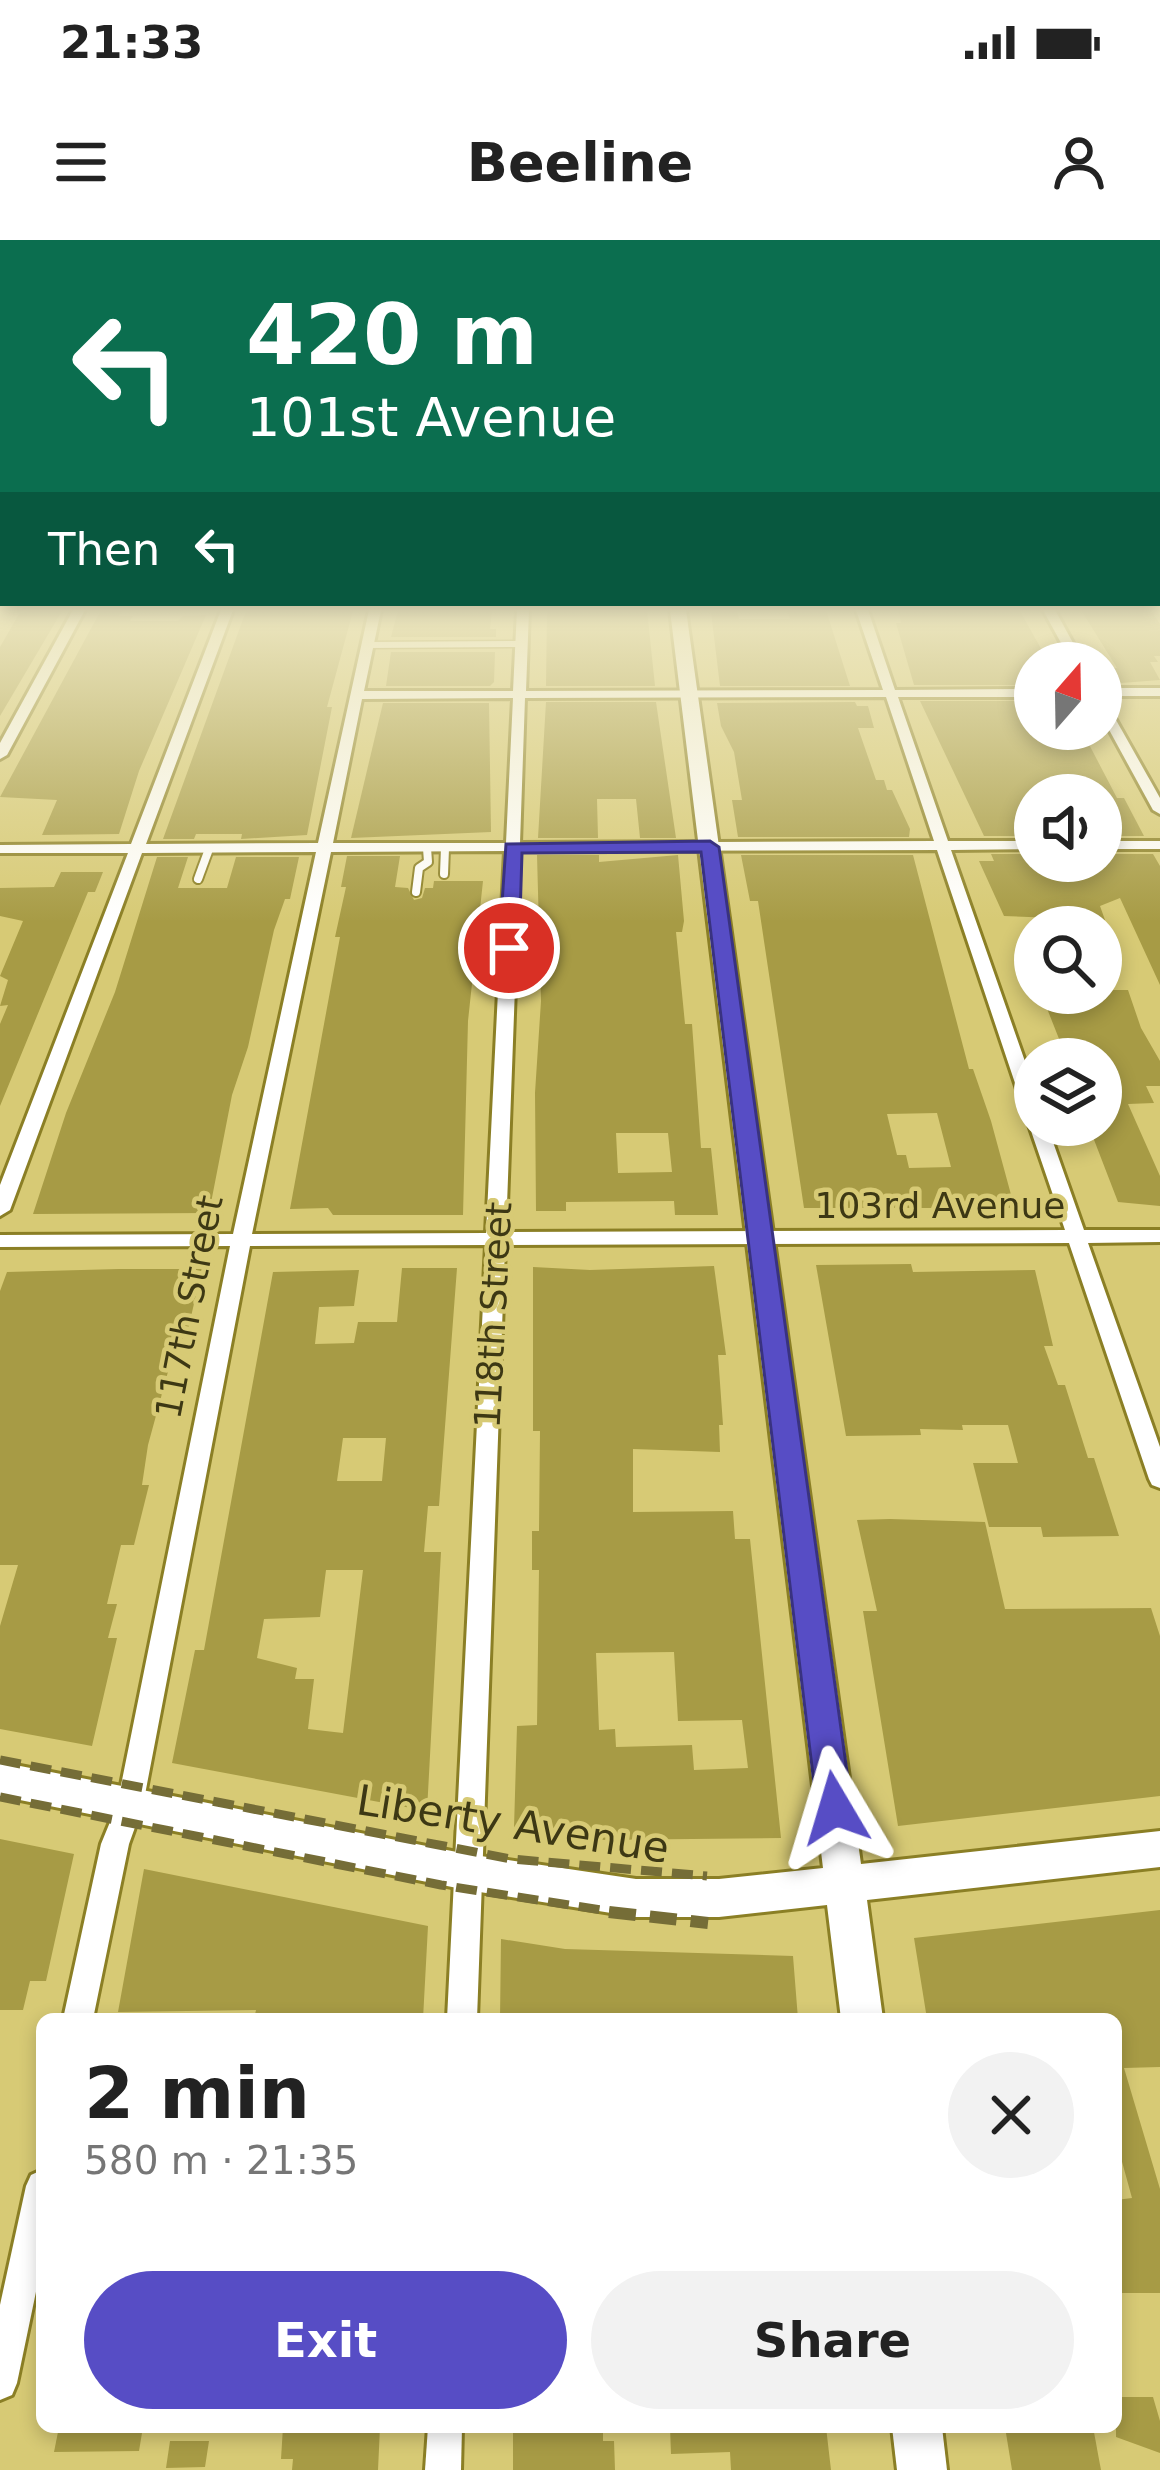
<!DOCTYPE html>
<meta charset="utf-8">
<style>
:root{--surface:#fff;--page:#f2f2f2;--text:#222;--muted:#767676;--accent:#574dc5}
body{margin:0;font-family:"DejaVu Sans",sans-serif;background:var(--page);color:var(--text);height:100vh;display:flex;flex-direction:column;font-size:45px;white-space:nowrap}
*{box-sizing:border-box;margin:0}
p{font-size:39px;color:var(--muted)}
.icon{flex:none;width:66px;height:66px;fill:none;stroke:currentColor;stroke-width:2;stroke-linecap:round;stroke-linejoin:round}
.map{position:relative;flex:1;overflow:hidden}
.sheet{position:absolute;left:36px;top:1773px;width:1086px;height:420px;display:flex;flex-direction:column;background:var(--surface);border-radius:18px;box-shadow:0 6px 18px #0003}
.sheet>*{flex:none}
.top-card{position:absolute;left:0px;top:0px;width:1161px;height:366px;box-shadow:0 6px 18px #0003;background:#0b6e4f;color:#fff;overflow:hidden}
.needle{width:78px;rotate:20deg}
.tools{position:absolute;left:1014px;top:402px;display:grid;gap:24px}
.tools a{display:grid;place-items:center;width:108px;height:108px;border-radius:50%;background:var(--surface);box-shadow:0 6px 18px #0003;font-size:60px}
.pin{position:absolute;display:grid;place-items:center;width:102px;height:102px;color:#fff;margin:-51px;border:6px solid #fff;border-radius:50%;box-shadow:0 3px 12px #0007}
.me{position:absolute;width:132px;margin:-66px;rotate:353deg;stroke-linejoin:round;filter:drop-shadow(0 0 9px #0008)}
.turn{display:flex;align-items:center;gap:42px;height:252px;padding:0 48px;font-size:54px}
.turn .icon{width:156px;height:156px;stroke-width:2.5}
.turn b{display:block;font-size:84px;line-height:102px}
.then{display:flex;align-items:center;height:114px;padding:0 48px;background:#0003;gap:24px;font-size:45px}
.round{display:grid;place-items:center;flex:none;width:126px;height:126px;border-radius:63px;background:var(--page)}
.headline{display:flex;align-items:center;justify-content:space-between;height:204px;padding:0 48px}
h1{font-size:72px;font-weight:700;line-height:90px}
.cta{display:flex;gap:24px;margin-top:auto;padding:24px 48px}
.cta a{flex:1;height:138px;border-radius:72px;background:var(--accent);color:#fff;font-size:48px;font-weight:700;line-height:138px;text-align:center}
.cta a+a{background:var(--page);color:var(--text)}
.status{display:flex;justify-content:space-between;align-items:center;height:84px;padding:0 60px;background:var(--surface);direction:ltr}
.status svg{height:33px;fill:currentColor}
header{display:flex;justify-content:space-between;align-items:center;height:156px;padding:0 48px;background:var(--surface);font-size:54px;font-weight:700}
.map>svg:first-child{display:block}
.building{fill:#a79b45;fill-rule:evenodd}
.lines{fill:none;stroke-linecap:round;stroke-linejoin:round}
.lane-far1-casing{stroke:#8b7f25;stroke-width:9}
.lane-casing{stroke:#8b7f25;stroke-width:12}
.street-casing{stroke:#8b7f25;stroke-width:6}
.secondary-casing{stroke:#8b7f25;stroke-width:6}
.lane-far1{stroke:#fff;stroke-width:6}
.lane{stroke:#fff;stroke-width:8}
.street{fill:#fff;fill-rule:evenodd}
.secondary{fill:#fff;fill-rule:evenodd}
.rail-far1{stroke:#756d37;stroke-width:9;stroke-dasharray:21 10;stroke-linecap:butt}
.rail{stroke:#756d37;stroke-width:12;stroke-dasharray:27 14;stroke-linecap:butt}
.route{fill:#574dc5;stroke:#393280;stroke-width:3}
.labels{text-anchor:middle;dominant-baseline:central;stroke-width:9;stroke-linejoin:round;paint-order:stroke}
.street-label{font-size:36px;fill:#3d3814;stroke:#d7ca75}
.near-street-label{font-size:42px;fill:#3d3814;stroke:#d7ca75}
</style>
<div class="status"><b>21:33</b><svg viewBox="0 0 49 12"><path d="M0 12V9h3v3zM5 12V6h3v6zM10 12V3h3v9zM15 12V0h3v12zM26 1h20v11H26zM47 4h2v5h-2z"/></svg></div>
<header><svg class="icon" aria-label="menu" viewBox="0 0 24 24"><path d="M4 6h16M4 12h16M4 18h16"/></svg>Beeline<svg class="icon" aria-label="person" viewBox="0 0 24 24"><circle cx="12" cy="8" r="4"/><path d="M4 21q1-7 8-7t8 7"/></svg></header>
<div class="map">
<svg width="1160" height="2230" viewBox="0 0 1160 2230">
<rect width="100%" height="100%" fill="#d7ca75"/>
<g class="building">
<path d="M 101,370 L 122,370 L 119,376 L 133,376 L 130,381 L 178,381 L 183,376 L 206,375 L 139,531 L 119,594 L 42,595 L 57,560 L 0,557 Z"/>
<path d="M 398,370 L 492,371 L 490,389 L 496,389 L 496,397 L 391,397 Z"/>
<path d="M 547,370 L 647,370 L 655,446 L 546,446 Z"/>
<path d="M 787,370 L 826,370 L 850,446 L 720,446 L 711,372 L 737,371 L 739,379 L 790,379 Z"/>
<path d="M 1081,370 L 1151,370 L 1160,384 L 1160,416 L 1154,416 L 1158,422 L 1150,422 L 1160,440 L 1121,443 L 1113,428 L 1117,428 Z"/>
<path d="M 29,371 L 62,371 L 0,476 L 0,407 L 19,374 Z"/>
<path d="M 246,371 L 353,371 L 327,467 L 332,467 L 307,595 L 241,599 L 242,594 L 196,594 L 194,599 L 163,599 Z"/>
<path d="M 899,371 L 1020,371 L 1049,423 L 1028,423 L 1035,445 L 914,445 L 896,383 L 901,383 Z"/>
<path d="M 391,412 L 495,412 L 494,442 L 490,446 L 386,446 Z"/>
<path d="M 920,461 L 1035,461 L 1035,489 L 1081,489 L 1117,558 L 1124,558 L 1144,596 L 1101,596 L 1101,555 L 1035,555 L 1035,596 L 984,596 Z"/>
<path d="M 546,462 L 656,462 L 676,598 L 640,598 L 636,559 L 597,559 L 598,598 L 538,598 Z"/>
<path d="M 855,462 L 857,466 L 868,466 L 874,488 L 858,488 L 876,540 L 884,540 L 887,550 L 892,550 L 910,589 L 909,597 L 738,597 L 732,560 L 742,560 L 734,512 L 721,486 L 717,463 Z"/>
<path d="M 383,463 L 489,463 L 491,592 L 351,598 Z"/>
<path d="M 991,614 L 1035,614 L 1035,621 L 1110,621 L 1107,614 L 1153,614 L 1160,626 L 1160,745 L 1120,658 L 1100,666 L 1105,680 L 1004,676 L 979,621 L 994,621 Z"/>
<path d="M 537,615 L 599,615 L 599,622 L 678,615 L 684,681 L 682,692 L 676,692 L 685,784 L 692,784 L 701,908 L 711,908 L 718,975 L 675,975 L 674,961 L 566,962 L 566,971 L 536,971 L 535,853 L 541,761 ZM 616,893 L 668,893 L 672,932 L 618,933 Z"/>
<path d="M 741,615 L 913,615 L 969,829 L 973,829 L 991,881 L 1013,962 L 1010,968 L 804,968 L 758,661 L 750,661 ZM 937,873 L 951,927 L 909,928 L 906,915 L 897,915 L 887,874 Z"/>
<path d="M 347,616 L 400,616 L 395,647 L 408,648 L 414,660 L 422,658 L 425,648 L 433,648 L 434,641 L 483,641 L 468,781 L 463,975 L 333,975 L 328,968 L 290,969 L 340,697 L 335,697 L 346,647 L 341,647 Z"/>
<path d="M 157,617 L 188,617 L 178,648 L 227,648 L 236,617 L 299,617 L 290,659 L 285,659 L 274,690 L 248,807 L 232,855 L 209,973 L 33,974 L 66,873 L 115,752 Z"/>
<path d="M 61,632 L 103,632 L 95,652 L 88,652 L 0,866 L 0,784 L 8,765 L 0,766 L 8,740 L 0,736 L 23,681 L 0,676 L 0,648 L 54,647 Z"/>
<path d="M 1101,750 L 1128,750 L 1141,788 L 1160,821 L 1160,846 L 1146,846 L 1154,863 L 1128,864 L 1160,936 L 1160,966 L 1118,962 L 1091,892 L 1101,891 L 1101,819 L 1067,819 L 1048,771 L 1045,753 Z"/>
<path d="M 911,1024 L 913,1032 L 1035,1030 L 1053,1106 L 1044,1106 L 1058,1145 L 1065,1145 L 1088,1218 L 1094,1218 L 1119,1296 L 1043,1297 L 1041,1287 L 989,1287 L 973,1223 L 1018,1223 L 1008,1185 L 962,1185 L 963,1190 L 920,1189 L 921,1195 L 846,1196 L 816,1025 Z"/>
<path d="M 714,1026 L 726,1115 L 718,1115 L 723,1185 L 719,1185 L 720,1212 L 633,1209 L 633,1272 L 733,1271 L 735,1299 L 750,1299 L 781,1598 L 595,1600 L 514,1588 L 517,1486 L 537,1485 L 539,1330 L 532,1330 L 532,1291 L 539,1291 L 540,1191 L 533,1191 L 533,1027 L 590,1030 ZM 674,1412 L 678,1481 L 742,1480 L 748,1528 L 694,1530 L 692,1505 L 616,1507 L 615,1489 L 599,1490 L 596,1413 Z"/>
<path d="M 402,1028 L 457,1028 L 439,1266 L 428,1266 L 424,1312 L 441,1312 L 427,1571 L 172,1523 L 195,1410 L 204,1410 L 273,1032 L 359,1030 L 354,1066 L 319,1067 L 315,1104 L 354,1103 L 358,1082 L 397,1082 ZM 343,1198 L 386,1198 L 382,1241 L 337,1241 ZM 326,1330 L 363,1330 L 343,1493 L 308,1489 L 314,1439 L 295,1439 L 297,1428 L 257,1418 L 264,1379 L 320,1377 Z"/>
<path d="M 119,1029 L 202,1029 L 187,1094 L 175,1106 L 148,1205 L 142,1245 L 149,1245 L 134,1305 L 121,1305 L 107,1364 L 117,1364 L 108,1398 L 117,1398 L 92,1506 L 0,1489 L 0,1386 L 18,1325 L 0,1325 L 0,1051 L 7,1032 Z"/>
<path d="M 890,1279 L 985,1282 L 1005,1369 L 1151,1368 L 1160,1396 L 1160,1556 L 898,1586 L 863,1371 L 877,1371 L 857,1280 Z"/>
<path d="M 0,1599 L 74,1614 L 46,1741 L 30,1741 L 23,1770 L 0,1770 Z"/>
<path d="M 144,1629 L 428,1686 L 423,1779 L 254,1779 L 256,1770 L 118,1772 Z"/>
<path d="M 1160,1670 L 1160,1827 L 1124,1828 L 1160,1949 L 1160,2053 L 1116,2053 L 1116,1960 L 1132,1958 L 1116,1900 L 1116,1779 L 927,1779 L 914,1698 Z"/>
<path d="M 501,1699 L 565,1709 L 793,1716 L 798,1779 L 500,1779 Z"/>
<path d="M 1116,2157 L 1153,2157 L 1160,2181 L 1160,2213 L 1116,2197 Z"/>
<path d="M 59,2187 L 143,2187 L 139,2211 L 54,2212 Z"/>
<path d="M 283,2187 L 380,2187 L 378,2230 L 292,2230 L 293,2219 L 281,2219 Z"/>
<path d="M 513,2187 L 603,2187 L 603,2201 L 614,2201 L 615,2230 L 513,2230 Z"/>
<path d="M 670,2187 L 699,2187 L 700,2192 L 826,2187 L 831,2230 L 731,2230 L 730,2212 L 671,2214 Z"/>
<path d="M 1005,2187 L 1093,2187 L 1101,2230 L 1012,2230 Z"/>
<path d="M 170,2201 L 209,2201 L 205,2227 L 166,2228 Z"/>
</g>
<g class="lines">
<defs>
<path id="lane-far1" d="M 368,405 L 522,404"/>
<g id="lane">
<path d="M 444,634 L 445,608"/>
<path d="M 198,639 L 209,609"/>
<path d="M 416,652 L 419,628 L 428,622 L 427,608"/>
</g>
<g id="street">
<path d="M 73,370 L 85,370 L 7,515 L 0,519 L 0,503 Z"/>
<path d="M 221,370 L 233,370 L 146,604 L 318,603 L 369,370 L 381,370 L 364,451 L 513,451 L 517,370 L 529,370 L 526,451 L 883,450 L 856,370 L 868,370 L 895,450 L 1035,449 L 1035,457 L 898,457 L 948,601 L 1035,601 L 1035,609 L 951,610 L 1035,850 L 1035,885 L 1047,885 L 1084,990 L 1160,990 L 1160,1002 L 1088,1003 L 1160,1207 L 1160,1248 L 1152,1245 L 1149,1239 L 1069,1003 L 505,1005 L 477,1779 L 447,1779 L 486,1005 L 250,1006 L 143,1565 L 129,1604 L 93,1779 L 63,1779 L 101,1604 L 117,1565 L 230,1006 L 0,1007 L 0,995 L 233,994 L 316,612 L 142,613 L 10,970 L 0,976 L 0,945 L 128,613 L 0,613 L 0,605 L 131,604 ZM 886,457 L 934,601 L 520,603 L 525,458 ZM 513,458 L 506,603 L 333,603 L 362,459 ZM 937,610 L 1026,876 L 1033,881 L 1029,885 L 1065,990 L 506,992 L 520,611 ZM 505,611 L 486,993 L 252,994 L 331,612 Z"/>
<path d="M 1043,370 L 1055,370 L 1084,423 L 1072,423 Z"/>
<rect x="1101" y="448" width="59" height="8"/>
<path d="M 1101,460 L 1107,464 L 1160,558 L 1160,574 L 1153,570 L 1101,475 Z"/>
<rect x="1101" y="601" width="59" height="8"/>
<path d="M 42,1930 L 42,2023 L 17,2143 L 12,2155 L 0,2160 L 0,2065 L 26,1946 L 31,1935 Z"/>
<path d="M 428,2187 L 462,2187 L 461,2230 L 425,2230 Z"/>
</g>
<g id="secondary">
<path d="M 670,370 L 686,370 L 861,1624 L 1160,1591 L 1160,1627 L 867,1660 L 883,1779 L 841,1779 L 827,1665 L 719,1677 L 636,1677 L 467,1650 L 0,1556 L 0,1522 L 467,1614 L 636,1639 L 719,1639 L 823,1628 Z"/>
<path d="M 892,2187 L 942,2187 L 947,2230 L 897,2230 Z"/>
</g>
</defs>
<use href="#lane-far1" class="lane-far1-casing"/>
<use href="#lane" class="lane-casing"/>
<use href="#street" class="street-casing"/>
<use href="#secondary" class="secondary-casing"/>
<use href="#lane-far1" class="lane-far1"/>
<use href="#lane" class="lane"/>
<use href="#street" class="street"/>
<use href="#secondary" class="secondary"/>
<g class="rail-far1">
<path d="M 0,1520 L 511,1619 L 707,1636"/>
<path d="M 0,1557 L 441,1645 L 634,1675"/>
</g>
<path class="rail" d="M 609,1672 L 708,1683"/>
</g>
<linearGradient id="sky" x2="0" y2="1"><stop stop-color="#61a8d2"/><stop offset="0.54" stop-color="#ede7c1"/><stop offset="1" stop-color="#ede7c1" stop-opacity="0"/></linearGradient>
<rect width="1160" height="682" fill="url(#sky)"/>
<path class="route" d="M 710,601 L 719,607 L 852,1568 L 847,1579 L 835,1583 L 822,1579 L 817,1568 L 701,612 L 522,613 L 519,708 L 509,714 L 499,708 L 506,604 Z"/>
<g class="labels">
<g class="street-label">
<text x="940" y="965">103rd Avenue</text>
<text transform="translate(189 1067) rotate(-79)">117th Street</text>
<text transform="translate(493 1075) rotate(-87)">118th Street</text>
</g>
<g class="near-street-label">
<text transform="translate(513 1584) rotate(9)">Liberty Avenue</text>
</g>
</g>
</svg>
<div class="tools">
<a><svg class="needle" viewBox="-14 -14 28 28"><path d="M0-13l5 13h-10z" fill="#e53935"/><path d="M0 13l5-13h-10z" fill="#767676"/></svg></a>
<a><svg class="icon" aria-label="sound" viewBox="0 0 24 24"><path d="M4 9h4l5-4v14l-5-4H4zM17 9q2 3 0 6"/></svg></a>
<a><svg class="icon" aria-label="search" viewBox="0 0 24 24"><circle cx="10" cy="10" r="6"/><path d="M15 15l6 6"/></svg></a>
<a><svg class="icon" aria-label="layers" viewBox="0 0 24 24"><path d="M12 4l9 5-9 5-9-5zM3 14l9 5 9-5"/></svg></a>
</div>
<div class="pin" style="left:509px;top:708px;background:#d93025"><svg class="icon" aria-label="arrive" viewBox="0 0 24 24"><path d="M6 21V4h12l-3 4 3 4H6"/></svg></div>
<svg class="me" style="left:835px;top:1568px" viewBox="-20 -20 40 40"><path d="M0-17L14 15 0 8-14 15z" fill="#574dc5" stroke="#fff" stroke-width="4"/></svg>
<div class="top-card">
<div class="turn"><svg class="icon" aria-label="left" viewBox="0 0 24 24"><path d="M17 20v-9H6M10 6l-5 5 5 5"/></svg><div><b>420 m</b>101st Avenue</div></div>
<div class="then">Then<svg class="icon" aria-label="left" viewBox="0 0 24 24"><path d="M17 20v-9H6M10 6l-5 5 5 5"/></svg></div>
</div>
<section class="sheet">
<div class="headline"><div><h1>2 min</h1><p>580 m · 21:35</p></div><a class="round"><svg class="icon" aria-label="close" viewBox="0 0 24 24"><path d="M6 6l12 12M18 6L6 18"/></svg></a></div>
<div class="cta"><a>Exit</a><a>Share</a></div>
</section>
</div>
